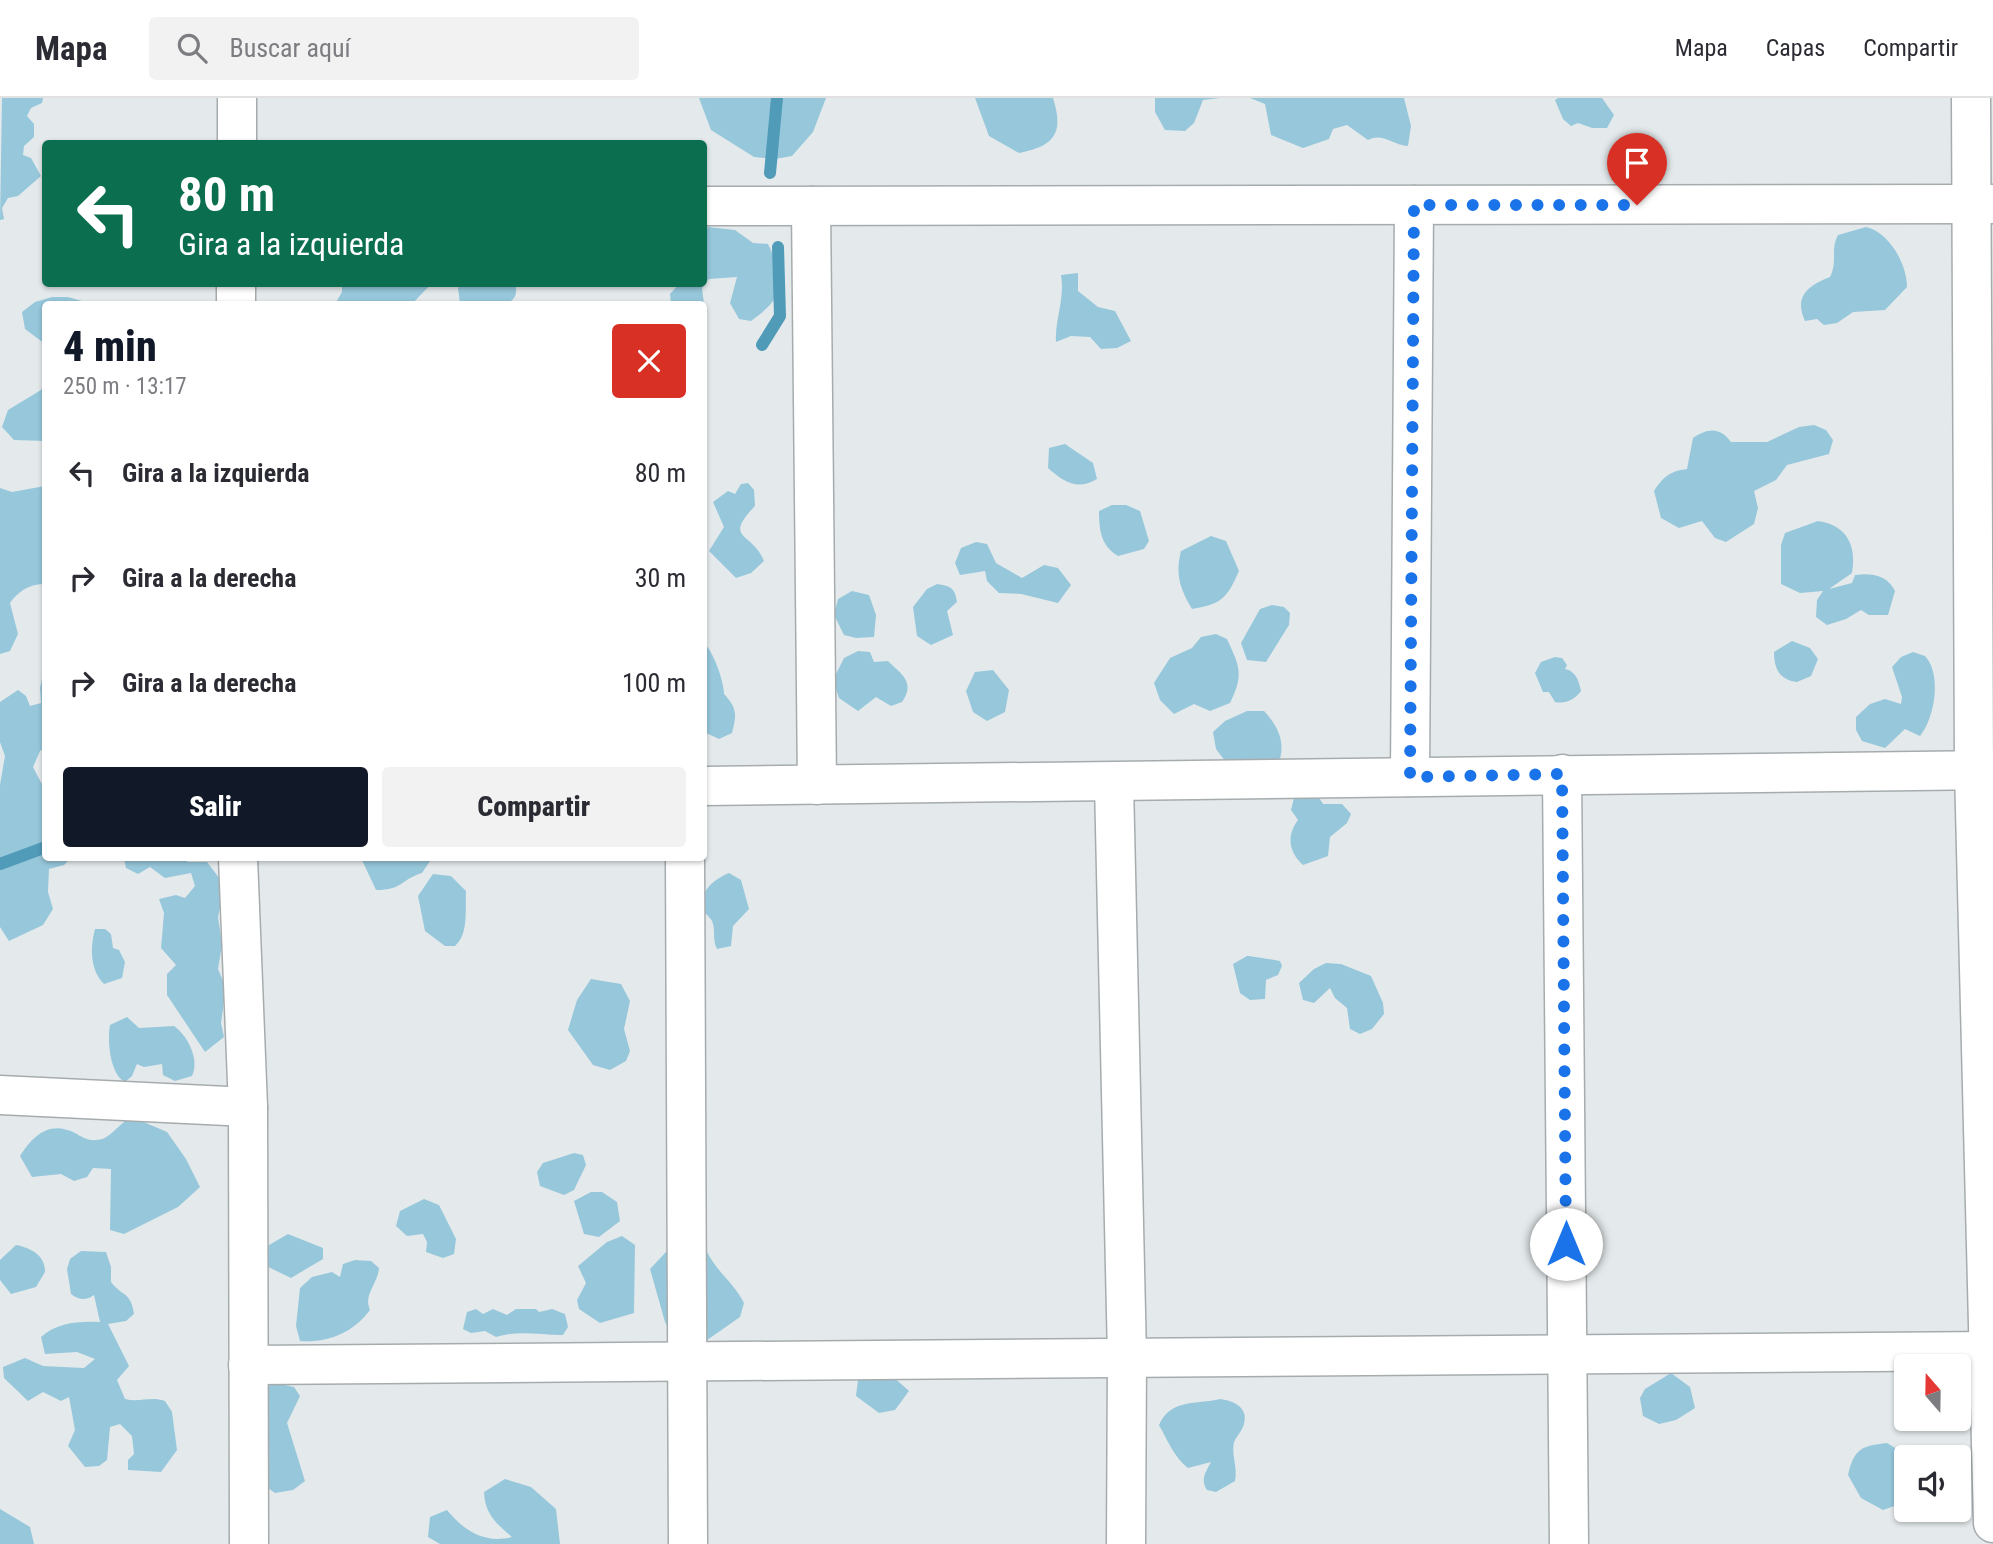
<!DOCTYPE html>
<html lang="es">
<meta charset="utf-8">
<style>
:root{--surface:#fff;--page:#f2f2f3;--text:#2b2b33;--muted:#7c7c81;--line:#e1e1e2;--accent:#111827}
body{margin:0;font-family:"Roboto Condensed",sans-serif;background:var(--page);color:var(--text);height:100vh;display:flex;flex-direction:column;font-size:26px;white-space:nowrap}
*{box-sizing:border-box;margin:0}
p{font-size:23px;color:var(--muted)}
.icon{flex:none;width:38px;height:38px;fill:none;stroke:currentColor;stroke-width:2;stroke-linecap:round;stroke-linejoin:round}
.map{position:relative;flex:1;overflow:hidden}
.side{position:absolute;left:42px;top:203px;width:665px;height:560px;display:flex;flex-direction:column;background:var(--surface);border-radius:7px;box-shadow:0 2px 5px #0004}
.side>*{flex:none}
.guide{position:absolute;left:42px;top:42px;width:665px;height:147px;border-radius:7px;box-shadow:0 2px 5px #0004;background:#0b6e4f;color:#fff;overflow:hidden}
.needle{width:46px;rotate:340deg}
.fabs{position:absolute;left:1894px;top:1256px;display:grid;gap:14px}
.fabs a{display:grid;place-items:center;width:77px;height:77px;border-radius:7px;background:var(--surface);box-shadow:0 2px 5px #0004;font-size:35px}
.pin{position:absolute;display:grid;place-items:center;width:60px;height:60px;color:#fff;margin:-72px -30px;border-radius:50% 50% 50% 0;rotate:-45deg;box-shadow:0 0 7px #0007}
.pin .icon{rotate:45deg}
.me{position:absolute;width:77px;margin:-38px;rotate:0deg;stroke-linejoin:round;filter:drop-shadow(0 0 5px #0008)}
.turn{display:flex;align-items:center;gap:24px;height:147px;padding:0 21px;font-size:32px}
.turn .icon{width:91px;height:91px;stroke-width:2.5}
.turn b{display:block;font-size:49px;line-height:60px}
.round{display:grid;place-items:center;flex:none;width:74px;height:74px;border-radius:7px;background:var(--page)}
.summary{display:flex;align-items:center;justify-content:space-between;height:119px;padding:0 21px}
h1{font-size:42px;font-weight:800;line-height:52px;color:var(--accent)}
.cta{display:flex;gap:14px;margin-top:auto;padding:14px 21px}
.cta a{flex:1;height:80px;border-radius:7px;background:var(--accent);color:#fff;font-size:28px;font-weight:800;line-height:80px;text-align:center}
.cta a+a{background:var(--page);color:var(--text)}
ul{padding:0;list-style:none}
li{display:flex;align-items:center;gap:21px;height:105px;padding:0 21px}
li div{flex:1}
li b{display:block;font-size:26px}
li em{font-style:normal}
header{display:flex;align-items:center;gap:42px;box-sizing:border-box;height:98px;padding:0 35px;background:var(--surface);border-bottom:2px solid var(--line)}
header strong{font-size:33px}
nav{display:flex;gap:38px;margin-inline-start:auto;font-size:24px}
.search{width:490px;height:63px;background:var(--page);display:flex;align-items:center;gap:18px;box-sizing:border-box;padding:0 24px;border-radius:7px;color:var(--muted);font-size:26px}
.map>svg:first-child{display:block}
.green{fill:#97c7db}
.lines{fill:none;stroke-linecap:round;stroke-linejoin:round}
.stream{stroke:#509bb8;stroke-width:12}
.street-casing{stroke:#a6acae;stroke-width:41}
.street{stroke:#fff;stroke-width:38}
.route{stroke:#1a73e8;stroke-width:12;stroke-dasharray:0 21.6}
</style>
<header>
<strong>Mapa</strong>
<div class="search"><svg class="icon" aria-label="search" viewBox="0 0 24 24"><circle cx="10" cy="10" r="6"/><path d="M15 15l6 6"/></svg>Buscar aquí</div>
<nav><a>Mapa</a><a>Capas</a><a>Compartir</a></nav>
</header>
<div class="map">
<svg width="1993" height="1446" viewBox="0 0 1993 1446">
<rect width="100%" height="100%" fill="#e4eaec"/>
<g class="green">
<path d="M 2,0 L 43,0 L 42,5 L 31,10 L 27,18 L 34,26 L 34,39 L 24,48 L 23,57 L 31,60 L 41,78 L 18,98 L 8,100 L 2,110 L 4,121 L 0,122 Z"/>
<path d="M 699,0 L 826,0 L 813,34 L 792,58 L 775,61 L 754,59 L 711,32 Z"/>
<path d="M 975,0 L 1053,0 C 1064,35 1055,48 1019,55 L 989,38 Z"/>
<path d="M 1155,0 L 1220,0 L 1203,2 L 1194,25 L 1185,33 L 1165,32 L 1155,14 Z"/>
<path d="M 1250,0 L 1404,0 L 1411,28 L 1408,48 C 1393,47 1382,34 1368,42 L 1347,27 L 1333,31 L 1329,41 L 1303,50 L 1271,37 L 1265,6 Z"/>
<path d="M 1558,0 L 1602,0 L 1614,17 L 1607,30 L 1592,30 L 1578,25 L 1571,28 L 1563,21 L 1555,2 Z"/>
<path d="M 708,129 L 735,132 L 753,145 L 768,146 C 786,183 786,198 751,223 L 739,221 L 730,205 L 737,179 L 709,181 L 702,190 L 704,206 L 704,207 L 671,206 L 670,196 L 679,186 L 704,186 L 704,132 Z"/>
<path d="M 1866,129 C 1889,134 1907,166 1907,189 L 1885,212 L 1853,214 L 1837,225 L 1824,227 L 1817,221 L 1805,223 C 1794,199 1807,188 1830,179 C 1838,163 1830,152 1838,137 Z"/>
<path d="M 1078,175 L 1078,193 L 1098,209 L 1115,213 L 1131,243 L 1117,250 L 1101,251 L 1090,239 L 1071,238 L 1056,244 C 1055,220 1065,202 1061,177 Z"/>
<path d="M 342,186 L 431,186 L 412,206 L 335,206 L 342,194 Z"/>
<path d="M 462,186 L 515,186 C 524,215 478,207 460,206 L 458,190 Z"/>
<path d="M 52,199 L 68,199 L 92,206 L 46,206 L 45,246 L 25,231 L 22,214 L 35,204 Z"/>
<path d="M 45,283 L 45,343 L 14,342 L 2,329 L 8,312 L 41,292 Z"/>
<path d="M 1814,327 L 1826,332 L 1833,342 L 1829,356 L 1787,367 L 1776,382 L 1754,393 L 1758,410 L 1754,426 L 1726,444 L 1715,440 L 1702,423 L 1679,430 L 1661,420 L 1654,393 C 1663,379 1670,373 1687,371 L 1693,340 C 1708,330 1720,329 1731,344 L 1767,344 L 1799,329 Z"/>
<path d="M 1065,346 L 1093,365 L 1097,381 C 1077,393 1064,384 1048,370 L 1049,350 Z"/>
<path d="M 748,385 L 754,392 L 755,408 C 722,442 753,434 764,463 L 751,475 L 736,480 L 709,453 L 724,429 L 713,404 L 728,393 L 735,396 L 741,386 Z"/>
<path d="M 45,388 L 45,486 C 31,485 17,494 10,505 L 18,536 L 10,553 L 0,556 L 0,390 L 12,394 Z"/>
<path d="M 1112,407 L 1126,407 L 1140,413 L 1149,443 L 1144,451 L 1118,458 C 1101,448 1099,432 1099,413 Z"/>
<path d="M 1818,423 C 1847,427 1857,448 1852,475 L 1829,491 L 1852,485 L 1855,477 C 1872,475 1887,477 1895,493 L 1888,517 L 1869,517 L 1861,512 L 1846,521 L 1827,527 L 1816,519 L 1817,502 L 1823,493 L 1800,495 L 1781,486 L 1781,447 L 1785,435 Z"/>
<path d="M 1211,438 L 1226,443 L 1239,473 C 1227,500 1222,506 1192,511 C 1180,491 1175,476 1181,453 Z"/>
<path d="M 976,444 L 987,446 L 996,465 L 1022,480 L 1044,467 L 1058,470 L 1071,487 L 1058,505 L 1021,496 L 999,495 L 987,483 L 985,473 L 960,477 L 955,465 L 961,450 Z"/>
<path d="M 937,486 C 951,488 955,490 957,504 L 947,513 L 953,537 L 931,547 L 917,538 L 913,509 L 927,491 Z"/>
<path d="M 852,493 L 869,497 L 876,517 L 874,539 L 856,540 L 844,537 L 834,517 L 838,501 Z"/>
<path d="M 1272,507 L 1284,509 L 1290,515 L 1289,527 L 1266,564 L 1247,562 L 1241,545 L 1260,511 Z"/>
<path d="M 1216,536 L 1227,541 C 1240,569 1244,577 1230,605 L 1210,613 L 1194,606 L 1174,616 L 1160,602 L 1154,585 L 1170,560 L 1192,550 L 1201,539 Z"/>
<path d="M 1792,543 L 1810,550 L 1818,561 L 1811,578 L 1797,584 C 1779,582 1774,570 1774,554 Z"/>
<path d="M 704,545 C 713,553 724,583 724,596 C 737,610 737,617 732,635 L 719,641 L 704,634 Z"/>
<path d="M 858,553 L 870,554 L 874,564 L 888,563 C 901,576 916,584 902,604 L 891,608 L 876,599 L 858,613 L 839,600 L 833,582 L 844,560 Z"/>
<path d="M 1913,554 L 1925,558 C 1942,576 1935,620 1920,638 L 1905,631 L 1885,650 L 1862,643 L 1856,632 L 1856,619 L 1870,606 L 1885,601 L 1901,606 L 1902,599 L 1892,569 L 1901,559 Z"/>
<path d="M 1555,559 L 1562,560 L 1567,567 L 1565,571 C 1576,573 1579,583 1581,593 C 1574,602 1566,606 1555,604 L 1549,594 L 1543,594 L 1535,575 L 1541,564 Z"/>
<path d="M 45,567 L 45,650 L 40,653 L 33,669 L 45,692 L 46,760 L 71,760 L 64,767 L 49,771 L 48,794 L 53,811 L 43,827 L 9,843 L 0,829 L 0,687 L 5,658 L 0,644 L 0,604 L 18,592 L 26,598 L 30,608 L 41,605 L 40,590 Z"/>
<path d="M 993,572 L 1009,592 L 1005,614 L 987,623 L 973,614 L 966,593 L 975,574 Z"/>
<path d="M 1247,613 L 1264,613 C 1277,627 1285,642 1280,661 L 1269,668 L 1225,663 L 1216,651 L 1213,634 L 1225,623 Z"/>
<path d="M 1307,693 L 1318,698 L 1323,706 L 1342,706 L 1351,716 L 1347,725 L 1330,739 L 1328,758 L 1303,767 C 1289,754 1286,738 1298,722 L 1291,712 L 1294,700 Z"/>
<path d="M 124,760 L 187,760 L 187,764 L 207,764 L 220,781 L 222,800 L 218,819 L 222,847 L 218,871 L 226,890 L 221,925 L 224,939 L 205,954 L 167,897 L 167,876 L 176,867 L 161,850 L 164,815 L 159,801 L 176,797 L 185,800 L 195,788 L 191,775 L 165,780 L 150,769 L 138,776 L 126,770 Z"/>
<path d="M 361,760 L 432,760 L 422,775 C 400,782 403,792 376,792 Z"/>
<path d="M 729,775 L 741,782 L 749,811 L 733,828 L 731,848 L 717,851 C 712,842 716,832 712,823 C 711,820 707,818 705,814 C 697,794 713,782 729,775 Z"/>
<path d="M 433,776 L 451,778 L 466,793 C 465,812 469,836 455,848 L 445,848 L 425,833 L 418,798 Z"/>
<path d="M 95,831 L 105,831 L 111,836 L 113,850 L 119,852 L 125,864 L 122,880 L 104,886 C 90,872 90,850 95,831 Z"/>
<path d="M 1247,858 C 1250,858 1275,862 1280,863 L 1282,868 L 1278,877 L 1266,882 L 1265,901 L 1250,902 L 1240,895 L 1233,866 Z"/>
<path d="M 1326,865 L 1341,866 L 1371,878 L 1383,905 L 1384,916 L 1372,931 L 1360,936 L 1350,931 L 1347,910 L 1335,900 L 1330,890 L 1314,905 L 1303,902 L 1299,885 L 1314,871 Z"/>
<path d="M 591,881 L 621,886 L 630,903 L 624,931 L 630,953 L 626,963 L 610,972 L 593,967 L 568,932 L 577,902 Z"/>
<path d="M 127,919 L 139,930 L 174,928 C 188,938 200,962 192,978 L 175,983 L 163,977 L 162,966 L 144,969 L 137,966 L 132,978 L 125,984 C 110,976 107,943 110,927 Z"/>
<path d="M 132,1019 L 167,1034 L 186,1061 L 200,1089 L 178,1109 L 124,1136 L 110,1132 L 111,1071 L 93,1070 L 87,1079 L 74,1083 L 61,1076 L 32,1079 L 20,1058 C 33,1038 49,1022 75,1035 C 82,1039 88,1043 96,1042 C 111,1042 118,1025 132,1019 Z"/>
<path d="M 574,1055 L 583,1057 L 586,1067 L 574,1092 L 564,1097 L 540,1088 L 537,1074 L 543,1065 Z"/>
<path d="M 591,1094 L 602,1094 L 617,1104 L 620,1123 L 599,1139 L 584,1136 L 574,1103 Z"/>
<path d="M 424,1101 L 439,1107 L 456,1141 L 454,1156 L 443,1160 L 426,1154 L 427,1144 L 423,1136 L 407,1138 L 396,1128 L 400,1113 Z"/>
<path d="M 288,1136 L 323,1150 L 323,1161 L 291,1180 L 266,1168 L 264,1150 Z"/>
<path d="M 622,1138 L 635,1147 L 634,1215 L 600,1225 L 579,1211 L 577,1202 L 586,1185 L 578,1168 L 607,1144 Z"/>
<path d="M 16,1147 C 31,1150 45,1157 45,1174 L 36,1189 L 11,1196 L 0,1182 L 0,1162 Z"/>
<path d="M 679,1147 L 707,1154 C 717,1174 734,1185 744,1205 L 740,1219 L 700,1247 L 673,1238 L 665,1224 L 650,1171 L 666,1154 Z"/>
<path d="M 81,1153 L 106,1154 L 111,1169 L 111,1184 C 122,1199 131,1193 134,1216 L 126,1223 L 108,1226 L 129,1268 L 117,1282 L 125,1301 C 139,1305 150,1298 165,1303 L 172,1314 L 177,1352 L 161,1374 L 128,1372 L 128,1362 L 134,1356 L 132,1338 L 120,1326 L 110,1329 L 107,1362 L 99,1368 L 85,1369 L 68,1348 L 75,1332 L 69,1299 L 61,1303 L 43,1294 L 28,1303 L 4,1280 L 3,1269 L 25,1260 L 43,1268 L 84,1270 L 95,1261 L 77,1254 L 45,1256 L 41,1239 C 58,1224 79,1223 100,1224 L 94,1197 C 86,1203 79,1202 71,1196 L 67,1171 L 70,1161 Z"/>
<path d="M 355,1162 L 371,1163 L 379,1170 C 378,1186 363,1196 370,1212 C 353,1235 328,1245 300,1243 L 296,1228 L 300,1190 L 312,1179 L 332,1174 L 340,1179 L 343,1166 Z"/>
<path d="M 476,1211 L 483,1216 L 493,1211 L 507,1217 L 516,1211 L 536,1211 L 539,1214 L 552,1211 L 565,1216 L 568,1229 L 563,1237 C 538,1237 519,1232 496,1239 L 485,1233 L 471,1235 L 463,1231 L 467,1214 Z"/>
<path d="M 873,1272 L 891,1277 L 909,1293 L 895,1312 L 879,1315 L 856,1298 L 858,1282 Z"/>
<path d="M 1671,1275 L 1690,1289 L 1695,1310 L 1676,1322 L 1659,1326 L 1643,1318 L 1640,1300 L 1645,1291 Z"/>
<path d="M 275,1285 L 294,1289 L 300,1298 L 287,1325 L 305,1383 L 293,1392 L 275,1395 L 264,1387 L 260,1292 Z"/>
<path d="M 1220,1301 C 1236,1303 1250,1311 1243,1329 C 1241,1334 1236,1339 1234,1344 C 1231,1356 1238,1370 1235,1383 L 1216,1394 L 1207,1392 C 1200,1381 1206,1374 1211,1364 L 1188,1370 C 1174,1359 1168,1343 1159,1327 C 1171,1300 1196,1307 1220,1301 Z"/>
<path d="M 1887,1345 C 1914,1359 1906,1376 1906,1404 L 1883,1412 L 1861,1400 L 1848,1377 C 1854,1351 1861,1348 1887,1345 Z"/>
<path d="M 505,1381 L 531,1389 L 556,1411 L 560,1446 L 440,1446 L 428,1439 L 430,1419 L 447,1412 C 464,1433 485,1446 512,1439 C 497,1426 485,1417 484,1394 Z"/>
<path d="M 0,1411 L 30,1429 L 34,1446 L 0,1446 Z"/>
</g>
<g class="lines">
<g class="stream">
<path d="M 770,75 L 777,0"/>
<path d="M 762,247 L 780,218 L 778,149"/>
<path d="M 0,766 L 46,749"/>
</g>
<defs>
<g id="street">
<path d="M 1971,0 L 1974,672 L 1993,1425"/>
<path d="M 237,46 L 237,0"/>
<path d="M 704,108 L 1993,106"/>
<path d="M 811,108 L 817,687"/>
<path d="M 236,206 L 236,186"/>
<path d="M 1562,676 L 1569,1446"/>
<path d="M 1410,679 L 1414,107"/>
<path d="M 1114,685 L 1127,1259 L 1126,1446"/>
<path d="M 704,688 L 1993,672"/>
<path d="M 238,760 L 248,1009 L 249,1446"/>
<path d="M 685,760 L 688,1446"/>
<path d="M 0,997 L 248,1009"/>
<path d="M 248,1267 L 1993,1253"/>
</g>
</defs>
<use href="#street" class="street-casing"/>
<use href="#street" class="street"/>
</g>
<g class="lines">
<path class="route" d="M 1566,1146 L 1562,676 L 1410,679 L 1414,107 L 1637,107"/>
</g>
</svg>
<div class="fabs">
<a><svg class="needle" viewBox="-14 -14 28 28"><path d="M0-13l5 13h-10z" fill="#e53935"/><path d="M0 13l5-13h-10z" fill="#7c7c81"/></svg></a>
<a><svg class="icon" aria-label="sound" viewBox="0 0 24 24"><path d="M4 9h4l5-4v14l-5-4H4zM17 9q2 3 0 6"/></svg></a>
</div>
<div class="pin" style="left:1637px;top:107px;background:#d93025"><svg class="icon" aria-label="arrive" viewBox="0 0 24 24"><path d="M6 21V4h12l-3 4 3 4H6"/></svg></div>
<svg class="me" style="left:1566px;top:1146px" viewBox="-20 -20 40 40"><circle r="19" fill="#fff"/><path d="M0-13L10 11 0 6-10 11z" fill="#1a73e8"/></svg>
<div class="guide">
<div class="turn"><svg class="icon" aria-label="left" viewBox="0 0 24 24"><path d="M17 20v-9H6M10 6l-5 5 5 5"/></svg><div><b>80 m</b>Gira a la izquierda</div></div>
</div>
<section class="side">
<div class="summary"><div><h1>4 min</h1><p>250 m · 13:17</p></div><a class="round" style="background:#d93025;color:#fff"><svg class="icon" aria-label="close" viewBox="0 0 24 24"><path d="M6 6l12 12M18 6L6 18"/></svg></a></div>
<ul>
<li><svg class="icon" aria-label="left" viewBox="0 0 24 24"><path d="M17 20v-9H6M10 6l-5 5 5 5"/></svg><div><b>Gira a la izquierda</b></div><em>80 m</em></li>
<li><svg class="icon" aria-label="right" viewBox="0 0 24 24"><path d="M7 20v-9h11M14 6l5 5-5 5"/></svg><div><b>Gira a la derecha</b></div><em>30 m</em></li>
<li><svg class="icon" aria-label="right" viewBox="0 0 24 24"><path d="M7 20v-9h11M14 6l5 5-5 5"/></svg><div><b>Gira a la derecha</b></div><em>100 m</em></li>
</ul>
<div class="cta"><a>Salir</a><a>Compartir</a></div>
</section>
</div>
